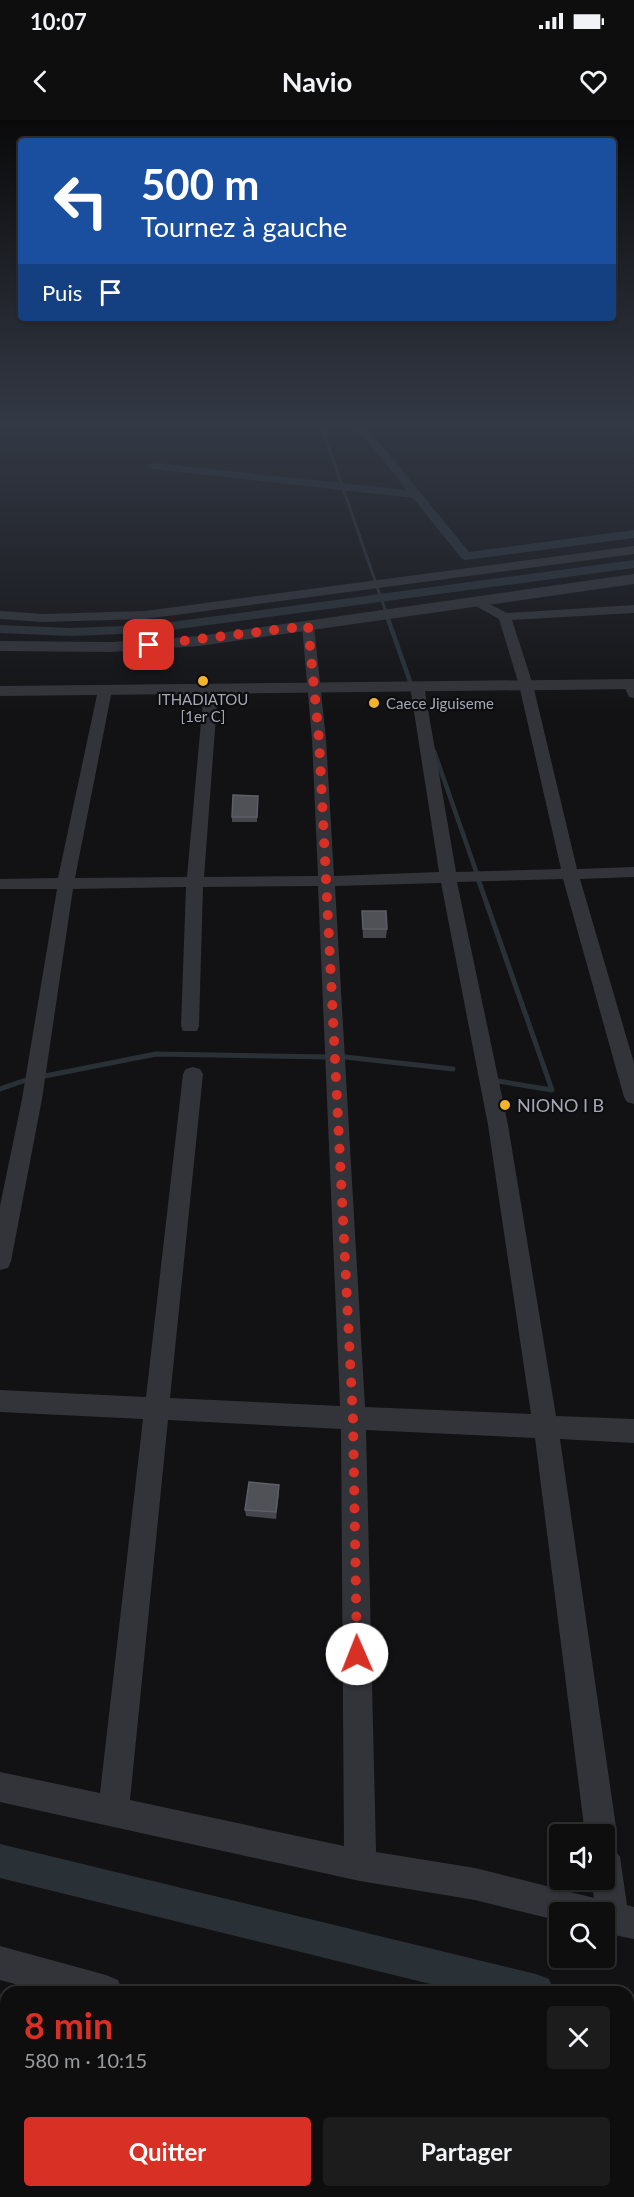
<!DOCTYPE html>
<html lang="fr">
<meta charset="utf-8">
<style>
:root{--surface:#0e0e0f;--page:#1c1c1d;--text:#f1f3f6;--muted:#9b9c9e;--line:#2e2e2f;--accent:#d93025}
body{margin:0;font-family:Lato,sans-serif;background:var(--page);color:var(--text);height:100vh;display:flex;flex-direction:column;font-size:22px;white-space:nowrap}
*{box-sizing:border-box;margin:0}
p{font-size:20px;color:var(--muted)}
.icon{flex:none;width:33px;height:33px;fill:none;stroke:currentColor;stroke-width:2;stroke-linecap:round;stroke-linejoin:round}
.map{position:relative;flex:1;overflow:hidden}
.details{position:absolute;left:0px;top:1866px;width:634px;height:212px;display:flex;flex-direction:column;background:var(--surface);border-radius:18px 18px 0 0;box-shadow:0 2px 4px #0004,0 0 0 2px var(--line)}
.details>*{flex:none}
.guide{position:absolute;left:18px;top:18px;width:598px;height:183px;border-radius:6px;box-shadow:0 2px 4px #0004,0 0 0 2px var(--line);background:#1a4fa0;color:#fff;overflow:hidden}
.tools{position:absolute;left:549px;top:1704px;display:grid;gap:12px}
.tools a{display:grid;place-items:center;width:66px;height:66px;border-radius:6px;background:var(--surface);box-shadow:0 2px 4px #0004,0 0 0 2px var(--line);font-size:30px}
.pin{position:absolute;display:grid;place-items:center;width:51px;height:51px;color:#fff;margin:-26px;border-radius:12px;box-shadow:0 3px 9px #0006}
.me{position:absolute;width:66px;margin:-33px;rotate:359deg;stroke-linejoin:round;filter:drop-shadow(0 0 4px #0008)}
.turn{display:flex;align-items:center;gap:21px;height:126px;padding:0 24px;font-size:27px}
.turn .icon{width:78px;height:78px;stroke-width:2.5}
.turn b{display:block;font-size:42px;line-height:51px}
.then{display:flex;align-items:center;height:57px;padding:0 24px;background:#0003;gap:12px;font-size:22px}
.round{display:grid;place-items:center;flex:none;width:63px;height:63px;border-radius:6px;background:var(--page)}
.overview{display:flex;align-items:center;justify-content:space-between;height:102px;padding:0 24px}
h1{font-size:36px;font-weight:700;line-height:45px;color:var(--accent)}
.cta{display:flex;gap:12px;margin-top:auto;padding:12px 24px}
.cta a{flex:1;height:69px;border-radius:6px;background:var(--accent);color:#fff;font-size:24px;font-weight:700;line-height:69px;text-align:center}
.cta a+a{background:var(--page);color:var(--text)}
.status{display:flex;justify-content:space-between;align-items:center;height:42px;padding:0 30px;background:var(--surface);direction:ltr}
.status svg{height:16px;fill:currentColor}
header{display:flex;justify-content:space-between;align-items:center;height:78px;padding:0 24px;background:var(--surface);font-size:27px;font-weight:700}
.map>svg:first-child{display:block}
.lines{fill:none;stroke-linecap:round;stroke-linejoin:round}
.stream-far2{stroke:#293137;stroke-width:3}
.stream-far1{stroke:#293137;stroke-width:4.5}
.stream{stroke:#293137;stroke-width:5}
.canal{fill:#293137;fill-rule:evenodd}
.minor{fill:#333439;fill-rule:evenodd}
.tertiary{fill:#333439;fill-rule:evenodd}
.wall{fill:#45464c}
.shaded-wall{fill:#2c2d31}
.building{fill:#4f5157;stroke:#5d5e66;stroke-width:1.5}
.route{stroke:#d93025;stroke-width:10;stroke-dasharray:0 18}
.poi-dot{fill:#f3b42c;stroke:#0d0d0f;stroke-width:2}
.labels{text-anchor:middle;dominant-baseline:central;stroke-width:4.5;stroke-linejoin:round;paint-order:stroke}
.far-poi-label{font-size:15px;fill:#a4a8b5;stroke:#0d0d0f}
.poi-label{font-size:18px;fill:#a4a8b5;stroke:#0d0d0f;text-anchor:start}
</style>
<div class="status"><b>10:07</b><svg viewBox="0 0 49 12"><path d="M0 12V9h3v3zM5 12V6h3v6zM10 12V3h3v9zM15 12V0h3v12zM26 1h20v11H26zM47 4h2v5h-2z"/></svg></div>
<header><svg class="icon" aria-label="back" viewBox="0 0 24 24"><path d="M15 5l-7 7 7 7"/></svg>Navio<svg class="icon" aria-label="heart" viewBox="0 0 24 24"><path d="M12 20l-8-8c-3-5 5-10 8-4 3-6 11-1 8 4z"/></svg></header>
<div class="map">
<svg width="634" height="2077" viewBox="0 0 634 2077">
<rect width="100%" height="100%" fill="#121214"/>
<g class="lines">
<path class="stream-far2" d="M 321,305 L 389,501"/>
<g class="stream-far1">
<path d="M 388,499 L 412,567"/>
<path d="M 434,631 L 477,754"/>
</g>
<g class="stream">
<path d="M 476,753 L 552,970 L 498,961"/>
<path d="M 345,937 L 453,949"/>
<path d="M 45,956 L 156,934 L 327,937"/>
<path d="M 0,969 L 26,960"/>
</g>
<g class="canal">
<path d="M 354,305 L 365,305 L 469,432 L 634,410 L 634,418 L 466,440 L 462,439 L 413,378 L 154,349 L 148,346 L 154,343 L 407,370 Z"/>
<path d="M 634,440 L 634,448 L 149,513 L 70,516 L 0,513 L 0,505 L 70,508 L 149,505 Z"/>
<path d="M 0,1724 L 536,1854 L 549,1859 L 554,1872 L 463,1872 L 0,1758 Z"/>
<path d="M 628,1877 L 634,1878 L 634,1914 L 628,1913 Z"/>
</g>
<g class="minor">
<path d="M 634,426 L 634,434 L 145,499 L 43,502 L 0,499 L 0,491 L 43,494 L 145,491 Z"/>
<path d="M 478,478 L 507,493 L 634,485 L 634,493 L 512,500 L 533,565 L 577,749 L 634,747 L 634,757 L 580,759 L 634,943 L 634,984 L 627,982 L 624,977 L 563,759 L 457,762 L 508,1005 L 556,1296 L 634,1299 L 634,1323 L 560,1319 L 617,1714 L 612,1725 L 620,1737 L 627,1785 L 634,1787 L 634,1819 L 604,1813 L 604,1792 L 560,1792 L 560,1801 L 475,1780 L 360,1761 L 0,1682 L 0,1652 L 100,1673 L 143,1299 L 0,1292 L 0,1270 L 146,1277 L 183,954 L 186,949 L 193,947 L 200,949 L 203,954 L 170,1278 L 340,1286 L 318,766 L 203,767 L 199,906 L 197,911 L 183,911 L 181,906 L 186,767 L 73,769 L 42,979 L 11,1141 L 8,1148 L 0,1150 L 0,1086 L 22,979 L 57,769 L 0,769 L 0,759 L 58,758 L 98,570 L 105,566 L 112,570 L 75,758 L 187,757 L 204,569 L 211,565 L 218,569 L 204,757 L 318,756 L 312,619 L 302,506 L 308,502 L 314,506 L 326,619 L 334,756 L 439,752 L 410,566 L 417,562 L 424,566 L 456,752 L 561,749 L 519,565 L 499,499 L 474,485 L 472,482 ZM 441,763 L 488,1005 L 531,1294 L 365,1287 L 335,766 ZM 168,1300 L 341,1309 L 344,1726 L 130,1680 ZM 366,1310 L 535,1318 L 585,1714 L 604,1714 L 604,1760 L 591,1760 L 594,1778 L 475,1748 L 376,1732 Z"/>
<path d="M 630,560 L 634,561 L 634,578 L 629,577 L 623,564 Z"/>
<path d="M 0,1826 L 106,1855 L 118,1860 L 123,1872 L 45,1872 L 0,1860 Z"/>
<path d="M 628,2009 L 634,2010 L 634,2046 L 628,2045 Z"/>
<path d="M 144,2072 L 180,2072 L 179,2077 L 143,2077 Z"/>
<path d="M 564,2072 L 600,2072 L 599,2077 L 563,2077 Z"/>
</g>
<g class="tertiary">
<path d="M 634,454 L 634,464 L 199,526 L 111,532 L 0,531 L 0,521 L 111,522 L 199,516 Z"/>
<path d="M 634,559 L 634,569 L 0,576 L 0,566 Z"/>
</g>
</g>
<g class="wall">
<path d="M 258,681 L 257,702 L 232,702 L 232,697 Z"/>
<path d="M 362,791 L 387,809 L 386,818 L 363,818 Z"/>
<path d="M 279,1365 L 279,1372 L 276,1399 L 246,1396 L 245,1390 Z"/>
</g>
<g class="shaded-wall">
<path d="M 279,1365 L 279,1372 L 276,1399 L 276,1392 Z"/>
<path d="M 190,2072 L 199,2072 L 216,2077 L 207,2077 Z"/>
</g>
<g class="building">
<path d="M 233,675 L 258,676 L 257,697 L 232,697 Z"/>
<path d="M 362,791 L 386,791 L 387,809 L 363,809 Z"/>
<path d="M 249,1362 L 279,1365 L 276,1392 L 245,1390 Z"/>
<path d="M 189,2072 L 190,2072 L 207,2077 L 188,2077 Z"/>
</g>
<linearGradient id="sky" x2="0" y2="1"><stop stop-color="#0a0a0b"/><stop offset="0.51" stop-color="#333945"/><stop offset="1" stop-color="#333945" stop-opacity="0"/></linearGradient>
<rect width="634" height="596" fill="url(#sky)"/>
<g class="lines">
<path class="route" d="M 149,525 L 308,506 L 319,619 L 353,1299 L 357,1534"/>
</g>
<g class="poi-dot">
<circle cx="203" cy="561" r="6"/>
<circle cx="374" cy="583" r="6"/>
<circle cx="505" cy="985" r="6"/>
</g>
<g class="labels">
<g class="far-poi-label">
<text x="203" y="579">ITHADIATOU<tspan x="203" dy="17">[1er C]</tspan></text>
<text x="386" y="583" text-anchor="start">Caece Jiguiseme</text>
</g>
<g class="poi-label">
<text x="517" y="985">NIONO I B</text>
</g>
</g>
</svg>
<div class="tools">
<a><svg class="icon" aria-label="sound" viewBox="0 0 24 24"><path d="M4 9h4l5-4v14l-5-4H4zM17 9q2 3 0 6"/></svg></a>
<a><svg class="icon" aria-label="search" viewBox="0 0 24 24"><circle cx="10" cy="10" r="6"/><path d="M15 15l6 6"/></svg></a>
</div>
<div class="pin" style="left:149px;top:525px;background:#d93025"><svg class="icon" aria-label="arrive" viewBox="0 0 24 24"><path d="M6 21V4h12l-3 4 3 4H6"/></svg></div>
<svg class="me" style="left:357px;top:1534px" viewBox="-20 -20 40 40"><circle r="19" fill="#fff"/><path d="M0-13L10 11 0 6-10 11z" fill="#d93025"/></svg>
<div class="guide">
<div class="turn"><svg class="icon" aria-label="left" viewBox="0 0 24 24"><path d="M17 20v-9H6M10 6l-5 5 5 5"/></svg><div><b>500 m</b>Tournez à gauche</div></div>
<div class="then">Puis<svg class="icon" aria-label="arrive" viewBox="0 0 24 24"><path d="M6 21V4h12l-3 4 3 4H6"/></svg></div>
</div>
<section class="details">
<div class="overview"><div><h1>8 min</h1><p>580 m · 10:15</p></div><a class="round"><svg class="icon" aria-label="close" viewBox="0 0 24 24"><path d="M6 6l12 12M18 6L6 18"/></svg></a></div>
<div class="cta"><a>Quitter</a><a>Partager</a></div>
</section>
</div>
